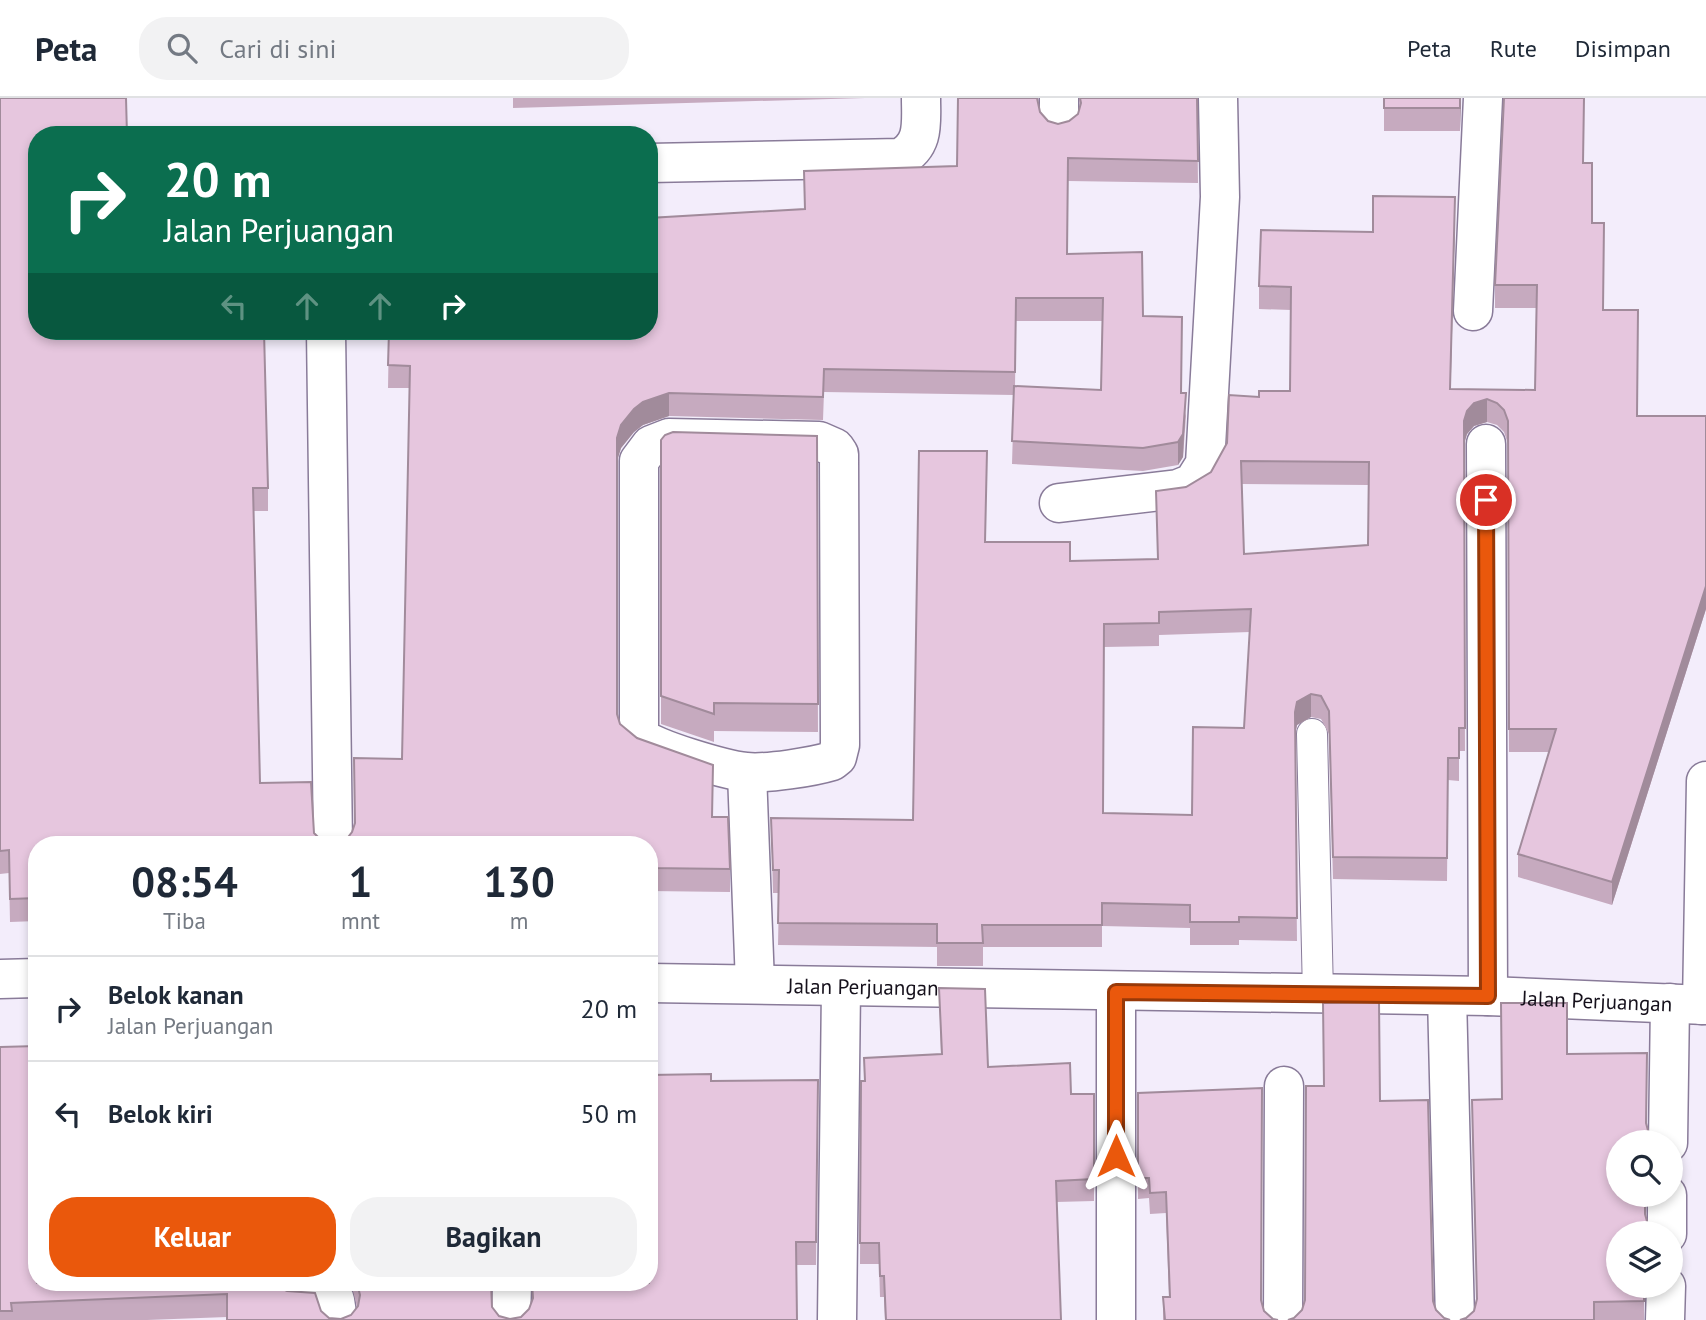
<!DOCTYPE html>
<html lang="id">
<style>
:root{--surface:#fff;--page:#f2f2f3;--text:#1f2937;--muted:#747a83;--line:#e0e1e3;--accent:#ea580c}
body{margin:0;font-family:"PT Sans",sans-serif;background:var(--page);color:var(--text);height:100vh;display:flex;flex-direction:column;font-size:26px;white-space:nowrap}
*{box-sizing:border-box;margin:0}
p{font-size:23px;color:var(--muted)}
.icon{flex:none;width:38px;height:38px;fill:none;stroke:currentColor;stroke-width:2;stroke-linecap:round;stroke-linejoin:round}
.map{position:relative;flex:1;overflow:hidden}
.panel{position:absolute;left:28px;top:738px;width:630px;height:455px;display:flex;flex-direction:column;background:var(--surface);border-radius:28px;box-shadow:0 4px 10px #0003}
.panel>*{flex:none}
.banner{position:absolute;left:28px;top:28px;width:630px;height:214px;border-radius:28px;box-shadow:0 4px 10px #0003;background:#0b6e4f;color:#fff;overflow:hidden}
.controls{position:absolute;left:1606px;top:1032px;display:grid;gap:14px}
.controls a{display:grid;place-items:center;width:77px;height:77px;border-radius:50%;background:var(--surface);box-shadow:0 4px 10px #0003;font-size:35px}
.pin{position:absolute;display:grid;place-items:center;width:60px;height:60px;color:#fff;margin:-30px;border:4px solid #fff;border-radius:50%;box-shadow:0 2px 7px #0007}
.me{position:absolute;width:77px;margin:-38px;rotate:0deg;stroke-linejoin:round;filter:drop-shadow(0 0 5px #0008)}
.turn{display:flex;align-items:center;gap:24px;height:147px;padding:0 21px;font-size:32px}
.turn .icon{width:91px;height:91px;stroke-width:2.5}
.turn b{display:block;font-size:49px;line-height:60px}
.lanes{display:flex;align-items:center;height:66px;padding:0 21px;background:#0003;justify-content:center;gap:35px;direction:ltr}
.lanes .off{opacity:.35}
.eta{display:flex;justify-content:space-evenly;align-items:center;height:119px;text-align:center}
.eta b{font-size:42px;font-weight:700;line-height:49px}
.primary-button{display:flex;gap:14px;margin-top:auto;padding:14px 21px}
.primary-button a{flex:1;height:80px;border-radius:28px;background:var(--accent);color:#fff;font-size:28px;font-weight:700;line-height:80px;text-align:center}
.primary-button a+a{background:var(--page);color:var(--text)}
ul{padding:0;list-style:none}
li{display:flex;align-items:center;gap:21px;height:105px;padding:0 21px;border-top:2px solid var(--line)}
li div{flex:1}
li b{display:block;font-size:26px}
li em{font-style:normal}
header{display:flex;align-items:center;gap:42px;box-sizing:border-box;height:98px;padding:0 35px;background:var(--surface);border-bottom:2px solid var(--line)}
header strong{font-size:33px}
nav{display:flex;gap:38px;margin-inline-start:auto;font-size:24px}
.search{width:490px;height:63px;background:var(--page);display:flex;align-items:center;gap:18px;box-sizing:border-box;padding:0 24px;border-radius:28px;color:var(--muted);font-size:26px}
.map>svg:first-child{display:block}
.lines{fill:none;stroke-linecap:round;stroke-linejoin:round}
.lane-casing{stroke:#897b99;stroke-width:32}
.street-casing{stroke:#897b99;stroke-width:41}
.lane{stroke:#fff;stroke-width:30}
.street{stroke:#fff;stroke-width:38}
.wall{fill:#c6aabf;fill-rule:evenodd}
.shaded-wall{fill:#a18b9b}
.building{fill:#e6c6de;stroke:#a18b9b;stroke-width:2;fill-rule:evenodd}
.route-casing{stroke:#983908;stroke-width:18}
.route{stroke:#ea580c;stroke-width:12}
.labels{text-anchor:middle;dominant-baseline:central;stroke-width:7;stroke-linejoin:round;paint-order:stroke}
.street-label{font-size:21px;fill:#15101b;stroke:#fff}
</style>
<header>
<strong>Peta</strong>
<div class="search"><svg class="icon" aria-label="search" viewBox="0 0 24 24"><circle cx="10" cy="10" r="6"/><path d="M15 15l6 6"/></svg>Cari di sini</div>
<nav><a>Peta</a><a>Rute</a><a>Disimpan</a></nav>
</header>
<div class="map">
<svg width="1706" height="1222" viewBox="0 0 1706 1222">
<rect width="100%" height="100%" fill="#f3edfb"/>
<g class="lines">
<defs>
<path id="lane" d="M 1312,636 L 1318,896"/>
<g id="street">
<path d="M 1059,27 L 1059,0"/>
<path d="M 649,65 L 900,60 C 925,47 921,25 921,0"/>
<path d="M 1473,213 L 1483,0"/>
<path d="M 326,233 L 333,747"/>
<path d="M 669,340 L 819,343 L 835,350 L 839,356 L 840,647 L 837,659 L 832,663 C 812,669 767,676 746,674 C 726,672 652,651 639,638 L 639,363 L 651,347 Z"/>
<path d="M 1486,346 L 1488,898"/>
<path d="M 1059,405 L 1178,391 L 1193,385 L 1205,366 L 1220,99 L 1218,0"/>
<path d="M 747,675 L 755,886"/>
<path d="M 0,881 L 37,880"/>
<path id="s1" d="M 649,885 L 1488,898 L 1706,907"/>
<path d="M 1116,894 L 1116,1222"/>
<path d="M 1447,898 L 1455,1222"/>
<path d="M 1702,907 L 1706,683"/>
<path d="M 1668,1045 L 1670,905"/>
<path d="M 1667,1136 L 1667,1097"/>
<path d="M 282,1185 L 283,1190 L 289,1194 L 330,1196 L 335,1202 L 338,1222"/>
<path d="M 511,1222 L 512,1185"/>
<path d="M 837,1222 L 841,890"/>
<path d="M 1283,1222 L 1284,988"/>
<path d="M 1665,1222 L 1666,1188"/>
</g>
</defs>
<use href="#lane" class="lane-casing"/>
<use href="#street" class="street-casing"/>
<use href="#lane" class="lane"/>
<use href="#street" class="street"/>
</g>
<g class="wall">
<path d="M 0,0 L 37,37 L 268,390 L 268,413 L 253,413 L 260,685 L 322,743 L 334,746 L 345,743 L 352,734 L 402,661 L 410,290 L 388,290 L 389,233 L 805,111 L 804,73 L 957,68 L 1037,5 L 1040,14 L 1048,23 L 1058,26 L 1069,23 L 1078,16 L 1080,9 L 1079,0 L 1197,0 L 1198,85 L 1068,83 L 1067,156 L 1143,218 L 1181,295 L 1186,318 L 1183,359 L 1178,367 L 1143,373 L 1012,366 L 1014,297 L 824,294 L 823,322 L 669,318 L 643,327 L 634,334 L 621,350 L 617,363 L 617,616 L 620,626 L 712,719 L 730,771 L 730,794 L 649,793 L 649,747 L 37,747 L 37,823 L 10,824 L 9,775 L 0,776 ZM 1016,223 L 1102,223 L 1101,292 L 1015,288 Z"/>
<path d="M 513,0 L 865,0 L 513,10 Z"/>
<path d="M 1384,0 L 1461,0 L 1460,33 L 1384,33 Z"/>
<path d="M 1583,65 L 1603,212 L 1638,318 L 1706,318 L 1706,511 L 1612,807 L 1518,779 L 1518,756 L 1549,654 L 1509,654 L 1508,346 L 1504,334 L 1497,327 L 1487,324 L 1474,328 L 1467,336 L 1464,346 L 1465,653 L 1459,653 L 1459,683 L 1448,682 L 1447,783 L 1333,781 L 1329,636 L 1321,621 L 1311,619 L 1297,627 L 1295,636 L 1297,843 L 1239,842 L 1239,847 L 1190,847 L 1190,830 L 1102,828 L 1102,849 L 983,849 L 983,868 L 937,868 L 937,849 L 778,847 L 779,795 L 773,795 L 771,720 L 913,722 L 986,444 L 1070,463 L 1158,461 L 1156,393 L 1186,389 L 1211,374 L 1259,299 L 1290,293 L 1291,212 L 1259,211 L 1259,188 L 1373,134 L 1455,122 L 1450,291 L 1535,292 L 1536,210 L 1495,210 L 1495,187 ZM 1242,386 L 1369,387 L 1368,447 L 1244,456 ZM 1250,534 L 1244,630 L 1192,717 L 1103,715 L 1104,549 L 1159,548 L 1159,537 Z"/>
<path d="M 817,338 L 818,634 L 714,633 L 714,644 L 661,626 L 661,342 Z"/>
<path d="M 939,890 L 988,969 L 1071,996 L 1094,996 L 1094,1103 L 1056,1104 L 1061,1222 L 885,1222 L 884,1199 L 880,1199 L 879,1166 L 860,1166 L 861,983 L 865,983 L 864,960 L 941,956 Z"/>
<path d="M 0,949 L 270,1185 L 321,1213 L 329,1220 L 341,1221 L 351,1217 L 357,1209 L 352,1189 L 348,1185 L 491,1185 L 492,1209 L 499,1218 L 510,1221 L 521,1219 L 529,1211 L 532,1202 L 532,1185 L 649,1185 L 711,983 L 818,982 L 816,1167 L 796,1167 L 797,1222 L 227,1222 L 227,1219 L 147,1222 L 0,1222 Z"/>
<path d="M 1567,956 L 1619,1136 L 1644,1188 L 1644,1222 L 1460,1222 L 1466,1220 L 1474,1213 L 1476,1203 L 1502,1001 Z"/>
<path d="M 1138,995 L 1261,1202 L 1264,1213 L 1273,1221 L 1278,1222 L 1163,1222 L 1163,1199 L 1169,1199 L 1166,1115 L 1150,1116 L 1149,1100 L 1138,1101 Z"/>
</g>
<g class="shaded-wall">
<path d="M 1460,0 L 1461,0 L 1460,33 Z"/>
<path d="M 1455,99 L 1455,122 L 1450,314 L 1450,291 Z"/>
<path d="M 669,295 L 669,318 L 643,327 L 634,334 L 621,350 L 617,363 L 617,340 L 621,327 L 634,311 L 643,304 Z"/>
<path d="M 1186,295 L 1183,359 L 1178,367 L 1178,344 Z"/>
<path d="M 1487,301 L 1487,324 L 1474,328 L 1467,336 L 1464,346 L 1464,323 L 1467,313 L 1474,305 Z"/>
<path d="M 1706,488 L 1706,511 L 1612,807 L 1612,784 Z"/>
<path d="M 1311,596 L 1311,619 L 1297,627 L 1295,636 L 1295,614 L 1297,604 Z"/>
</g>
<g class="building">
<path d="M 0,0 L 126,0 L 127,37 L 37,37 L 37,233 L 264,233 L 268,390 L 253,390 L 260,685 L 311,684 L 314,735 L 322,743 L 334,746 L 345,743 L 352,734 L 355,725 L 354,660 L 402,661 L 410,268 L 388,267 L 389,233 L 649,233 L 649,120 L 805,111 L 804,73 L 957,68 L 958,0 L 1037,0 L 1040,14 L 1048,23 L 1058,26 L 1069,23 L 1078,16 L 1081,5 L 1080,0 L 1197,0 L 1198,63 L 1068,60 L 1067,156 L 1142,154 L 1143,218 L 1182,219 L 1181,295 L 1186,295 L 1183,336 L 1178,344 L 1143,350 L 1012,343 L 1014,288 L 1101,292 L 1103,200 L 1016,200 L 1015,274 L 824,271 L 823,299 L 669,295 L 643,304 L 634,311 L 621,327 L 617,340 L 617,616 L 620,626 L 637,640 L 713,667 L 712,719 L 728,719 L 730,771 L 649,770 L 649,747 L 37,747 L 37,800 L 10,801 L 9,752 L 0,753 Z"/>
<rect x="1384" y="0" width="76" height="10"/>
<path d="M 1504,0 L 1584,0 L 1583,65 L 1592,65 L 1592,125 L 1604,125 L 1603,212 L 1638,212 L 1637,318 L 1706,318 L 1706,488 L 1612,784 L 1518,756 L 1556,631 L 1509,631 L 1508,323 L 1504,312 L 1497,305 L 1487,301 L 1474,305 L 1467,313 L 1464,323 L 1465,630 L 1459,630 L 1459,660 L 1448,660 L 1447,760 L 1333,759 L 1329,613 L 1321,598 L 1311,596 L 1297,604 L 1295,614 L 1297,820 L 1239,819 L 1239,824 L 1190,824 L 1190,807 L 1102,805 L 1102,827 L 982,827 L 983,845 L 937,845 L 937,826 L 778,825 L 779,772 L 773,772 L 771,720 L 913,722 L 919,353 L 987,353 L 985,444 L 1070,444 L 1070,463 L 1158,461 L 1156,393 L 1186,389 L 1211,374 L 1227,345 L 1229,297 L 1259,299 L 1259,293 L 1290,293 L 1291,189 L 1259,188 L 1261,132 L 1373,134 L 1373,98 L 1455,99 L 1450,291 L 1535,292 L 1537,187 L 1495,187 ZM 1241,363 L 1369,364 L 1368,447 L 1244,456 ZM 1251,511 L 1244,630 L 1193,629 L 1192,717 L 1103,715 L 1104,526 L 1159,525 L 1159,514 Z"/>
<path d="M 673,334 L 817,338 L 818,606 L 714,605 L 714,616 L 661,598 L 661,342 L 665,337 Z"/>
<path d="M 939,890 L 985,891 L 988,969 L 1070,965 L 1071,996 L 1094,996 L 1094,1081 L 1056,1083 L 1061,1222 L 886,1222 L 884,1178 L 880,1178 L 879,1145 L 860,1145 L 861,983 L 865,983 L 864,960 L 942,956 Z"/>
<path d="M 1379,904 L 1380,1003 L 1428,1002 L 1433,1203 L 1436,1212 L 1444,1220 L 1450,1222 L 1288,1222 L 1294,1220 L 1302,1212 L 1305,1202 L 1306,988 L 1324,988 L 1323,905 Z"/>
<path d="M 1501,905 L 1567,905 L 1567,956 L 1647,955 L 1646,1025 L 1649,1036 L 1663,1045 L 1619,1045 L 1619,1097 L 1645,1097 L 1645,1116 L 1648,1127 L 1657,1135 L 1657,1136 L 1619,1136 L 1619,1188 L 1644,1188 L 1644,1203 L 1594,1204 L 1594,1222 L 1460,1222 L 1466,1220 L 1474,1213 L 1477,1201 L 1472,1002 L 1502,1001 Z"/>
<path d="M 37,948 L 37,1185 L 270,1185 L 287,1193 L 315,1195 L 321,1213 L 329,1220 L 341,1221 L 351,1217 L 358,1208 L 360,1197 L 357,1185 L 491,1185 L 492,1209 L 499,1218 L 510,1221 L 521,1219 L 529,1211 L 533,1200 L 532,1185 L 649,1185 L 649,977 L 711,976 L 711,983 L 818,982 L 816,1144 L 796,1144 L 797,1222 L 227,1222 L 227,1196 L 11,1205 L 12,1213 L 0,1213 L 0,949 Z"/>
<path d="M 1262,990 L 1261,1202 L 1264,1213 L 1273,1221 L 1278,1222 L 1165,1222 L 1163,1199 L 1170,1199 L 1166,1094 L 1150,1095 L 1149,1080 L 1138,1080 L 1138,995 Z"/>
</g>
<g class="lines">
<defs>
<path id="route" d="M 1116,1058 L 1116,894 L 1488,898 L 1486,402"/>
</defs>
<use href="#route" class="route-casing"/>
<use href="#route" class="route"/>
</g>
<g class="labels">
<g class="street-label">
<text stroke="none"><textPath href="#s1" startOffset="214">Jalan Perjuangan</textPath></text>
<text stroke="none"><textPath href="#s1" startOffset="948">Jalan Perjuangan</textPath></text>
</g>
</g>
</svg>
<div class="controls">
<a><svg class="icon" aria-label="search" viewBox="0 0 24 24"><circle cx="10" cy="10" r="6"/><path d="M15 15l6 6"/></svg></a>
<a><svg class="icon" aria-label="layers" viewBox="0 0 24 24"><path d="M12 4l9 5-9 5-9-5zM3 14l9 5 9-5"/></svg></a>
</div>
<div class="pin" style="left:1486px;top:402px;background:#d93025"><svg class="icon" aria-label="arrive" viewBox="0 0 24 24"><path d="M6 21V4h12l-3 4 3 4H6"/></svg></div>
<svg class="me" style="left:1116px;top:1058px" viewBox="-20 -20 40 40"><path d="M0-17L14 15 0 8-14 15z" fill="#ea580c" stroke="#fff" stroke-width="4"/></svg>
<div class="banner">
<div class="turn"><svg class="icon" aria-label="right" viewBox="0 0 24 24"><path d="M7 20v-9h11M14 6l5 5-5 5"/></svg><div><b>20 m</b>Jalan Perjuangan</div></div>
<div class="lanes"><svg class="icon off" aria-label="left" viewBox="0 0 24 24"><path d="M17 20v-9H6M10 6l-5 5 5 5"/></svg><svg class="icon off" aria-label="ahead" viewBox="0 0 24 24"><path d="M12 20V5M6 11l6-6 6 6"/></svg><svg class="icon off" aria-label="ahead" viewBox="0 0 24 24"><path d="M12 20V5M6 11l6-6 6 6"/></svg><svg class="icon" aria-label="right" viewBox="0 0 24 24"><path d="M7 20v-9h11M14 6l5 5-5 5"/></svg></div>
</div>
<section class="panel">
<div class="eta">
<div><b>08:54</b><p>Tiba</p></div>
<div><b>1</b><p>mnt</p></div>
<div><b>130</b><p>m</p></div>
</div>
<ul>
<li><svg class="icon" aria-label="right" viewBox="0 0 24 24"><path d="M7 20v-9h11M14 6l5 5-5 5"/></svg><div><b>Belok kanan</b><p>Jalan Perjuangan</p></div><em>20 m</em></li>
<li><svg class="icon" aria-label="left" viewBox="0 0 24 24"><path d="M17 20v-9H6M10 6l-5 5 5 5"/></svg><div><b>Belok kiri</b></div><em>50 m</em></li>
</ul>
<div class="primary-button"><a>Keluar</a><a>Bagikan</a></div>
</section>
</div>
